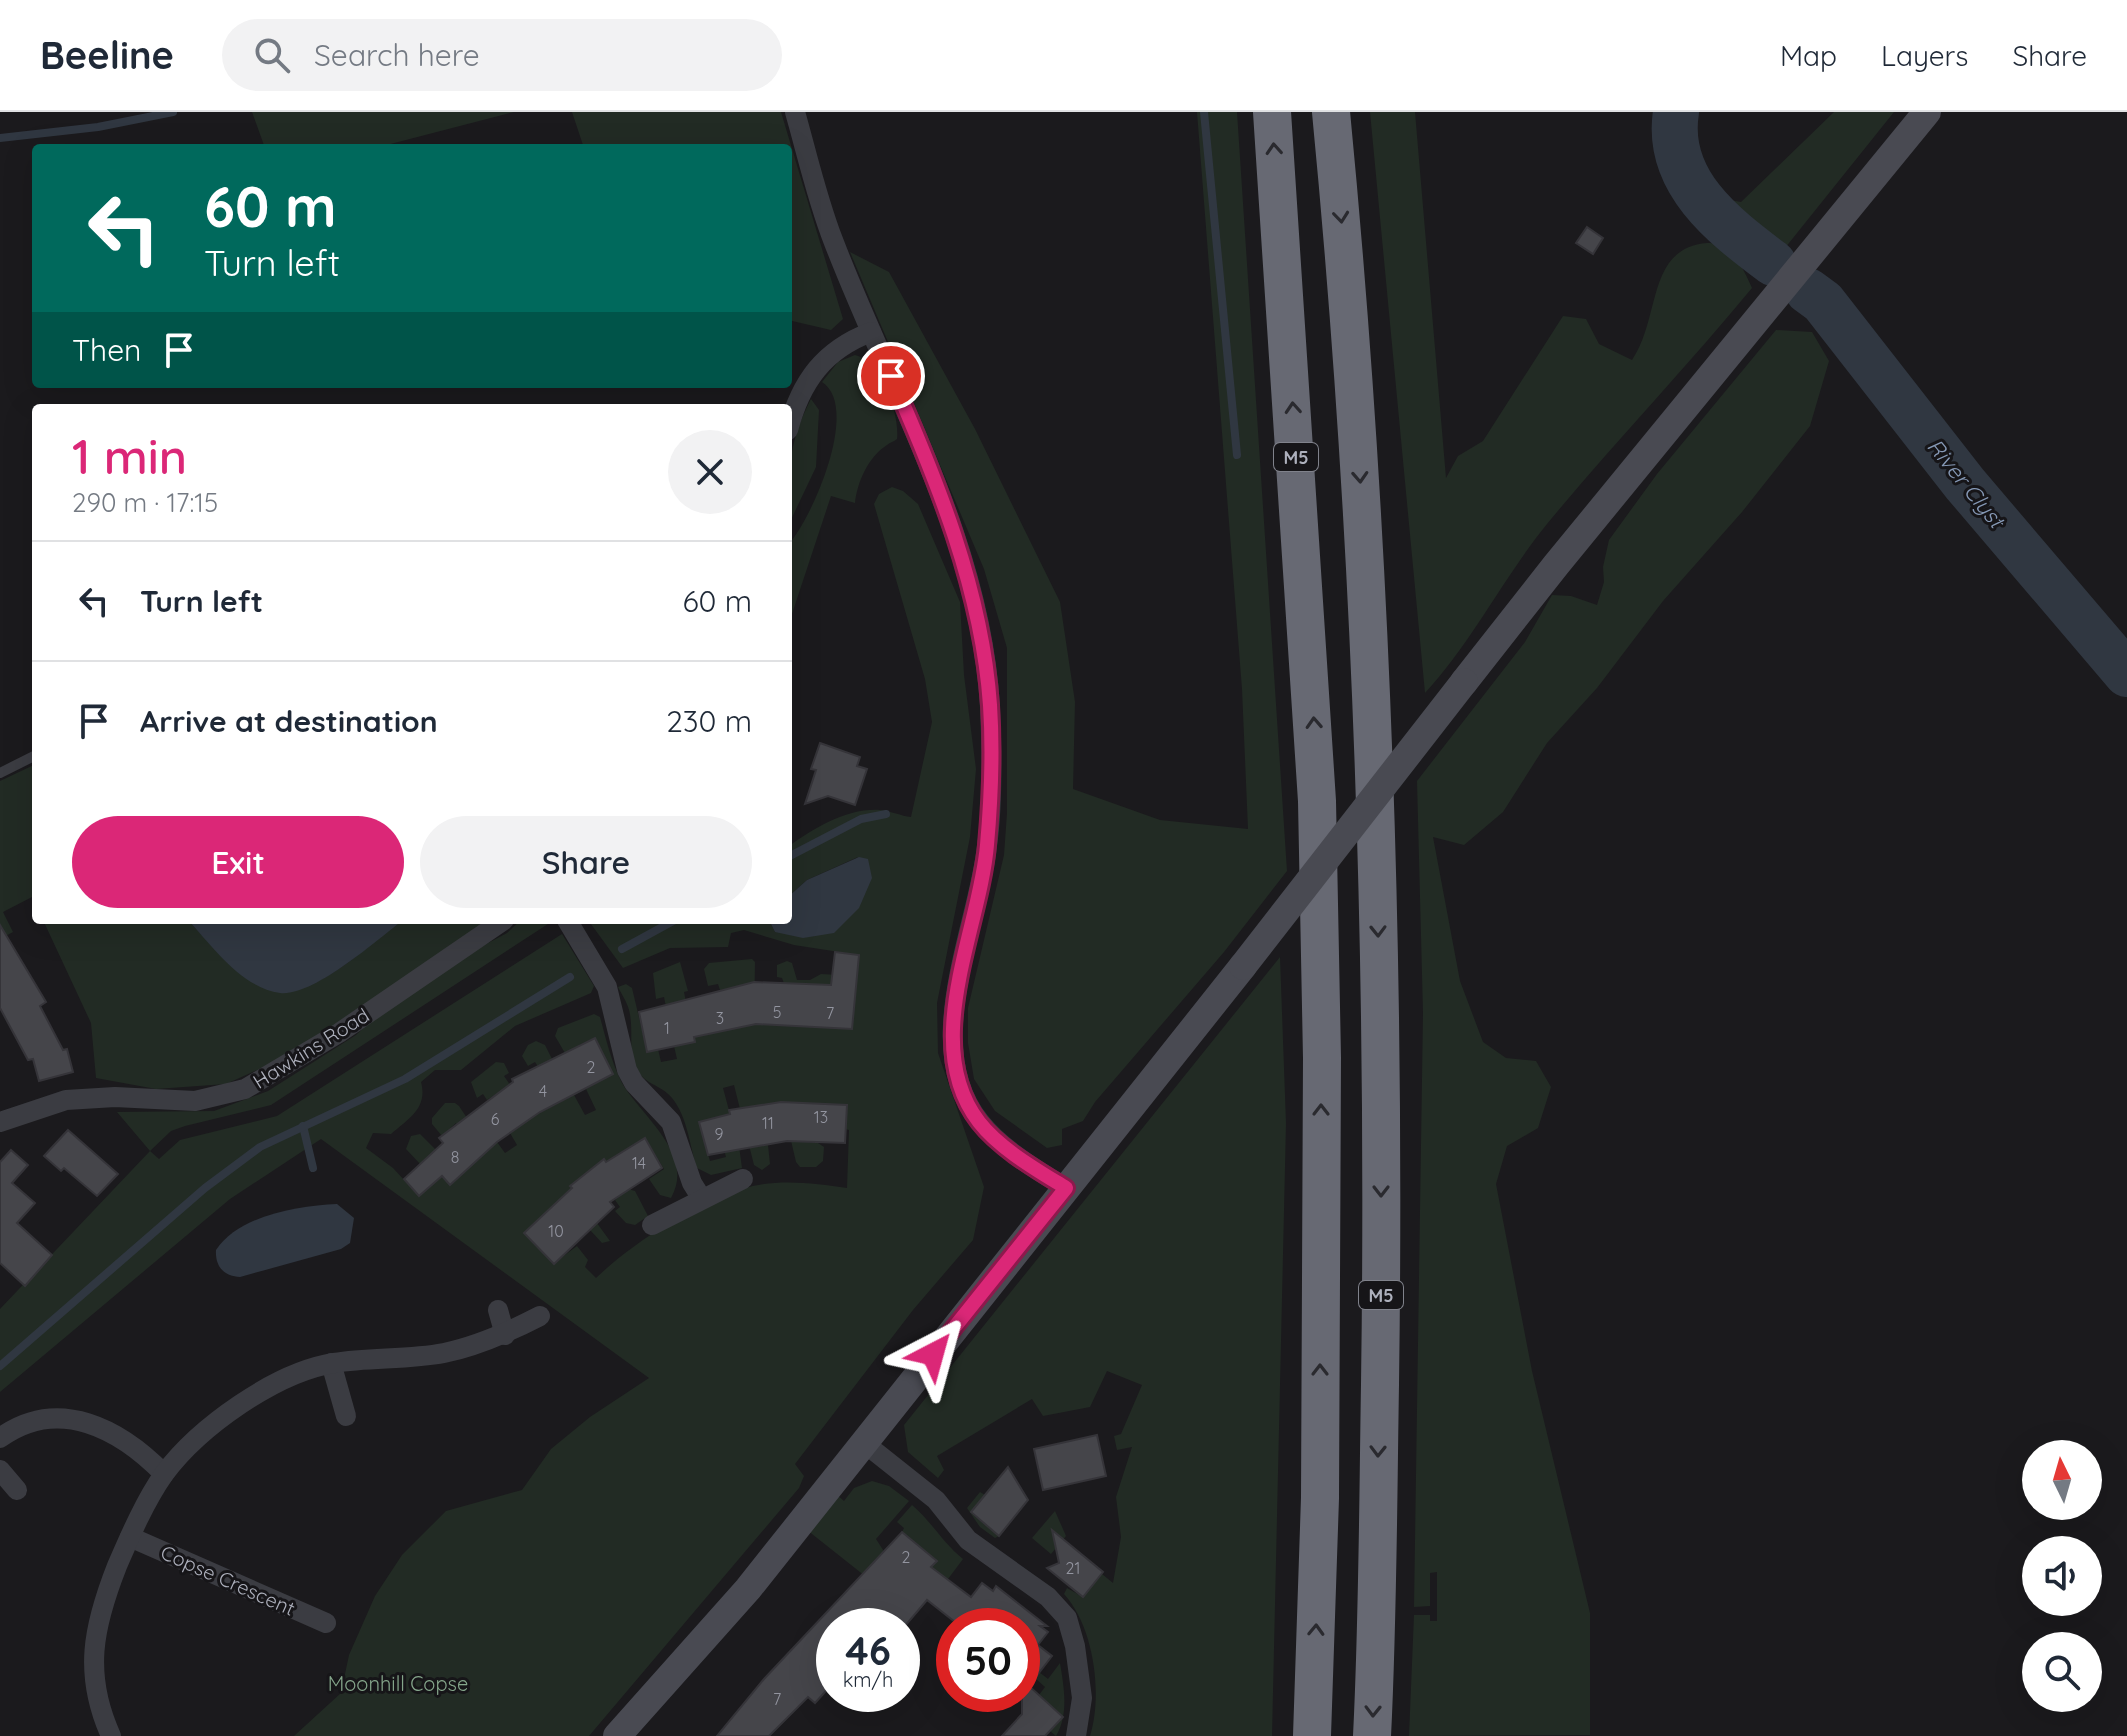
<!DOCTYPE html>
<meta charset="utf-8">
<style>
:root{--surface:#fff;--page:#f2f2f3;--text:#1f2937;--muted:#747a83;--line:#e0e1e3;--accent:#db2777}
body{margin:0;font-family:Quicksand,sans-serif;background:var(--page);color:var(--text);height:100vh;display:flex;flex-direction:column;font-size:30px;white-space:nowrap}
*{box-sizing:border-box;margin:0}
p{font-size:26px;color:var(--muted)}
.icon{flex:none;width:44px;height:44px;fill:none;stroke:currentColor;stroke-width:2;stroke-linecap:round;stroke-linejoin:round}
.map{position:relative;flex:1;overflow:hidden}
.side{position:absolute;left:32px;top:292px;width:760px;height:520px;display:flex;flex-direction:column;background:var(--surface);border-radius:8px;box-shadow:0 8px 32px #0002}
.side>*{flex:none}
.hud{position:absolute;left:32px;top:32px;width:760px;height:244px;border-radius:8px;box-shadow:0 8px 32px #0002;background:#00695c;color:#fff;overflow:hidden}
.needle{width:52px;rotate:355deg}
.tools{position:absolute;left:2022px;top:1328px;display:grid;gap:16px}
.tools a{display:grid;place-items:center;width:80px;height:80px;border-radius:50%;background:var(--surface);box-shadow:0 8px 32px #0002;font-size:40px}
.speed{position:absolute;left:816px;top:1496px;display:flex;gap:16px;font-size:40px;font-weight:700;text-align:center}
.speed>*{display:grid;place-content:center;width:104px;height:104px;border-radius:50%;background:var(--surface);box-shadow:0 8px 32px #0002;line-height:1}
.speed small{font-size:20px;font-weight:400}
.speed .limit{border:12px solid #d22;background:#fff;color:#111}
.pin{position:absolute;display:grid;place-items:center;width:68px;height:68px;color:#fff;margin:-34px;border:4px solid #fff;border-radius:50%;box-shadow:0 2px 8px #0007}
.me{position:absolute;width:88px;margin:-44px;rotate:39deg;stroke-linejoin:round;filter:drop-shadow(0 0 6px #0008)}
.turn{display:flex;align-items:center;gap:28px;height:168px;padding:0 40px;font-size:36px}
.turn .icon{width:104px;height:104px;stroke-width:2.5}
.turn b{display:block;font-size:56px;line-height:68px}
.then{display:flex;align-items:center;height:76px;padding:0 40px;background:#0003;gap:16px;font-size:30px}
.round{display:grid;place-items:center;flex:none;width:84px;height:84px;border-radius:42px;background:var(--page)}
.headline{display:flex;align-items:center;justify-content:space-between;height:136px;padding:0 40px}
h1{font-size:48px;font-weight:600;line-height:60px;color:var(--accent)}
.primary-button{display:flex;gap:16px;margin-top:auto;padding:16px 40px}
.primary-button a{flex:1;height:92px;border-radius:48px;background:var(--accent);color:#fff;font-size:32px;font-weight:600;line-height:92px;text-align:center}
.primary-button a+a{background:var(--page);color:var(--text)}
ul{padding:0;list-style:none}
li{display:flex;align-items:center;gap:24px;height:120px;padding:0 40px;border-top:2px solid var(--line)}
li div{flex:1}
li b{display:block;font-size:30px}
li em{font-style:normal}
header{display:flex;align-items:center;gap:48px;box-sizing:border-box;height:112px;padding:0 40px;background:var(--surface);border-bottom:2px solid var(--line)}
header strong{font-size:38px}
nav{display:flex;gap:44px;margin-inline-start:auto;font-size:28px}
.search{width:560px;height:72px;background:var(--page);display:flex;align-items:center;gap:20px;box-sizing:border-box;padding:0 28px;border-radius:44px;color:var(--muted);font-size:30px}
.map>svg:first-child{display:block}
.green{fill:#222b24;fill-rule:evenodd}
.water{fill:#303741}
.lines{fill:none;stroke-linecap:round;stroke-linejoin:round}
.stream{stroke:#303741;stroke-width:8}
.river{stroke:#303741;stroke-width:46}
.building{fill:#45454a;stroke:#353439;stroke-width:2}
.service{stroke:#3b3c42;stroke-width:10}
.minor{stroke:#3b3c42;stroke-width:20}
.secondary{stroke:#494a52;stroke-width:28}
.motorway{stroke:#676973;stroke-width:38}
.secondary-bridge{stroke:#494a52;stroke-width:28}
.oneway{stroke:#2a2a2f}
.route-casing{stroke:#8e194d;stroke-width:20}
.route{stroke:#db2777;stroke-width:14}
.labels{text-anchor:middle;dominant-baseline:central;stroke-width:6;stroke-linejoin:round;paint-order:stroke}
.number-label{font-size:16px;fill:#9395a0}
.shield{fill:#161518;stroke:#80828b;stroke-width:2}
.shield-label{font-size:18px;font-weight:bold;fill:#adb0bc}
.street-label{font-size:20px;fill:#adb0bc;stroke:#161518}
.park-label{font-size:20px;fill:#85a68b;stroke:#161518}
.water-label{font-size:22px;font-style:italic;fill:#8699b6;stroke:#161518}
</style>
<header>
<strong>Beeline</strong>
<div class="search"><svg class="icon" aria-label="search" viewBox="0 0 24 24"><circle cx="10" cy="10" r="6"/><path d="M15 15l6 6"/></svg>Search here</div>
<nav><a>Map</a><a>Layers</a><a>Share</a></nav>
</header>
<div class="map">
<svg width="2127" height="1624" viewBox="0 0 2127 1624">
<rect width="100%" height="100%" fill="#1b1a1d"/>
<g class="green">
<path d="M 252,0 L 514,0 L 375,36 L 265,36 Z"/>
<path d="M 572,0 L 781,0 L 843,207 L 831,218 L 788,208 L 788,36 L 584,36 Z"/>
<path d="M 1197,0 L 1237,0 L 1287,759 L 1224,840 L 1095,990 L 1083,1009 L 1062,1017 L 1062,1033 L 1047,1036 L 995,999 L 974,967 L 968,931 L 968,896 L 1004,743 L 1007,701 L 1007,536 L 984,457 L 850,140 L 889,160 L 975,317 L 1060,490 L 1075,590 L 1073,677 L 1160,708 L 1248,717 L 1242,577 Z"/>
<path d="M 1370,0 L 1415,0 L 1446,366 L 1458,344 L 1483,329 L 1563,204 L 1586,207 L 1599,232 L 1632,248 C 1661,206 1646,136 1707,131 C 1731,129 1744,158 1752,176 C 1686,256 1613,332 1547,412 C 1503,466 1472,530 1425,581 Z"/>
<path d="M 1834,0 L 1894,0 L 1773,151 L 1717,109 L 1709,96 L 1724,87 L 1741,90 Z"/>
<path d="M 1776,218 L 1812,220 L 1829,249 L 1810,314 L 1742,400 L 1663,489 L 1597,576 L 1547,631 L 1503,700 L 1464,733 L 1433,725 L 1460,869 L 1483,930 L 1506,946 L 1536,949 L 1551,975 L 1538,1016 L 1507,1034 L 1496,1072 L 1532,1259 L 1590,1501 L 1590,1623 L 1409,1624 L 1414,1503 L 1430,1503 L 1430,1509 L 1437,1509 L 1437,1460 L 1430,1461 L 1430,1494 L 1414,1495 L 1423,901 L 1417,669 L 1525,530 L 1552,483 L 1571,484 L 1597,493 L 1604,470 L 1603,455 L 1609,428 L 1657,362 Z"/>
<path d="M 855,243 C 881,249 900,302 897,327 C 894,330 890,330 887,333 C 868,345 857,371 855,391 L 831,384 L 788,514 L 788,433 C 812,407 861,295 822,270 L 838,250 Z"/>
<path d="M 811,287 L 819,298 L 816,355 L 788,414 C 788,364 787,333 811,287 Z"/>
<path d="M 892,375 L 903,379 L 918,392 L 960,490 L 964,563 L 976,657 L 970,725 L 937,891 L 938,941 L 984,1075 L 973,1128 L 913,1198 L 795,1352 L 804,1364 L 799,1376 L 589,1624 L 294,1624 L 341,1581 L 349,1543 L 375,1484 L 402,1443 L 446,1399 L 522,1378 L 551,1337 L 590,1305 L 649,1266 L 321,1027 L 230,1087 L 0,1280 L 0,1197 L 150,1039 L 117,1000 L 214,999 L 268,979 L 356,923 L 381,899 L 475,838 L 507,821 L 521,808 L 551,810 L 271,993 L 185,1014 L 171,1019 L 150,1039 L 159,1047 L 180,1028 L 277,1004 L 562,822 L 594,874 L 591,881 L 515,914 L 461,958 L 435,958 L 421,970 C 428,996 409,1006 391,1022 L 373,1021 L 366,1036 L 393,1056 L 418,1083 L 436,1069 L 406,1037 L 411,1024 L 420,1022 L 437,1039 L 427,1048 L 449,1072 L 483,1042 L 456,1011 L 442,1024 L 432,1012 L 432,1006 L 445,991 L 455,991 L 459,994 L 487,1036 L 497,1030 L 505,1041 L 517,1033 L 510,1021 L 526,1010 L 504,977 L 487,988 L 483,982 L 477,986 L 471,970 L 496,950 L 504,951 L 509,961 L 504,964 L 532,1005 L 574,983 L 585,1003 L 596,998 L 586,977 L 613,962 L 594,926 L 579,933 L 582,941 L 569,948 L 555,924 L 558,916 L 594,902 L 600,905 C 606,927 611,949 622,971 C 640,1003 696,1042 671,1086 L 660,1083 L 649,1067 L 664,1057 L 645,1026 L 615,1044 L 628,1067 L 623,1071 L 604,1048 L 570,1074 L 610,1129 L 602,1131 L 580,1107 L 525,1121 L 553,1152 L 577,1134 L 588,1148 L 585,1155 L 596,1166 C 635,1129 691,1094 742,1077 C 775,1066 814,1071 847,1076 L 849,1018 L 845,1017 L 847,993 L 797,991 L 795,1029 L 818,1031 L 824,1035 L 823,1049 L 816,1055 L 800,1055 L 796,1050 L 782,990 L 747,995 L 753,1035 L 768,1033 L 770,1052 L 762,1058 L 754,1053 L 734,973 L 723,976 L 730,1002 L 699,1011 L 710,1049 L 726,1045 L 724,1038 L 739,1034 L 742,1056 L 711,1063 L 697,1056 C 689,1032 688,1006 672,986 C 661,972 643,973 635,954 C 628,938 634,916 629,898 C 627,890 622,883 618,875 L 626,872 L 632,876 L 647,939 L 658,937 L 661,950 L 677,947 L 674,934 L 688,899 L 699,924 L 747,914 L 739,875 L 720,878 L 718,872 L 708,874 L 704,857 L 709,851 L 752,847 L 755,850 L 754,912 L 799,913 L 782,866 L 777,865 L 777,853 L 787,849 L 792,851 L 797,868 L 810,868 L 821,862 L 856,864 L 859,843 L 794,833 L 744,818 L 731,821 L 728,835 L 670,836 L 623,856 L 588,808 L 769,808 L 775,820 L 858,745 L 807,768 L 788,785 L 788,735 C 814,716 847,696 880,698 C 891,699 901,704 911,705 L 932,610 L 925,567 L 874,392 L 879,382 ZM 855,879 L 852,917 L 806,913 Z"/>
<path d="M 36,652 L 36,793 L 32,785 L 3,800 L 13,820 L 0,827 L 0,669 Z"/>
<path d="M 43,808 L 188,808 C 246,871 273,908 354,846 C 368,835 385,815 402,809 C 415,803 475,808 493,808 L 286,945 L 226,972 L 156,977 L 96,966 L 91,911 Z"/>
<path d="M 1280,845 L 1286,1011 L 1272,1624 L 1090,1624 C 1103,1582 1094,1515 1064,1482 L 1067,1476 L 1083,1485 L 1102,1462 L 1113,1471 L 1121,1425 L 1116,1385 L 1132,1335 L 1117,1338 L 1114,1324 L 1121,1322 L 1142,1273 L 1107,1259 L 1090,1295 L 1043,1304 L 1032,1287 L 937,1344 L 944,1358 L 938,1366 L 908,1340 L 904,1313 Z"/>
<path d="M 680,850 L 688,879 L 684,880 L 686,890 L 666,895 L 664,885 L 656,887 L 653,861 Z"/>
<path d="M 536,929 L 545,933 L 553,949 L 539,956 L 535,950 L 528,954 L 522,944 L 528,933 Z"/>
<path d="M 628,1077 L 635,1079 L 648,1104 L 635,1113 L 626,1111 L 615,1099 L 620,1095 L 615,1088 Z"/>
<path d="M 872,1369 L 889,1374 L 909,1389 L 876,1427 L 885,1441 L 865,1464 L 807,1418 L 837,1383 L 844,1389 L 854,1376 Z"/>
<path d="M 980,1380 L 985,1383 L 971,1401 L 999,1424 L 995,1426 L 980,1415 L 967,1396 Z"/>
<path d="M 912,1393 C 931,1409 943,1431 963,1447 L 930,1491 L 905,1475 L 920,1468 L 936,1449 L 902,1420 L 904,1416 L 897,1410 Z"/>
<path d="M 1055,1399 L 1066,1424 L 1051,1442 L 1032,1426 Z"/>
<path d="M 1060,1551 C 1064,1575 1069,1603 1056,1624 L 1050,1619 L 1062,1604 L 1039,1583 L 1045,1575 L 1035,1566 L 1039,1560 L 1048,1567 Z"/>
</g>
<g class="water">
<path d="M 859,745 L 868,747 L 872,766 L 859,796 L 834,821 L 803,826 L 775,820 L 769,808 L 788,808 L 788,785 L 807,768 Z"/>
<path d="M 188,808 L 403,808 C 377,828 313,885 280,881 C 242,876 212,834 188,808 Z"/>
<path d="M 337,1092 L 354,1106 L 350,1131 L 341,1137 L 240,1165 C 224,1164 215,1155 216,1138 C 239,1103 298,1094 337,1092 Z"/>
</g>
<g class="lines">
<g class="stream">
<path d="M 1204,0 L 1237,343"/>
<path d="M 0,26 L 98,15 L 173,0"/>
<path d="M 788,745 L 861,707 L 886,702"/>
<path d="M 622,837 L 675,808"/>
<path d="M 303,1014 L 313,1056"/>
<path d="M 0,1254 L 205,1076 L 260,1035 L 405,967 L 570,865"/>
</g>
<g class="river">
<path d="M 1676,0 C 1665,70 1724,114 1773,151"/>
<path d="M 1808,179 L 1823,190 L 1965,372 L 2127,562"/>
</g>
</g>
<g class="building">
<path d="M 1587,115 L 1603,126 L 1593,142 L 1576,131 Z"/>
<path d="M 820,631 L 860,645 L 857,654 L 867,657 L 855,693 L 828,684 L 805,692 L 816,658 L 811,657 Z"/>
<path d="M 0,813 L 46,890 L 40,894 L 63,938 L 67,937 L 73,960 L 39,969 L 33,947 L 28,948 L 0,896 Z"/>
<path d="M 835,840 L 859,843 L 852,917 L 756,912 L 694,925 L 695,930 L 647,940 L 639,900 L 754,870 L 831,873 Z"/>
<path d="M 595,926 L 613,962 L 540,1000 L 497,1030 L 450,1073 L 442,1064 L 419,1084 L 404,1067 L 443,1031 L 439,1026 L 513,970 L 512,967 Z"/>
<path d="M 781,990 L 847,993 L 845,1031 L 787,1029 L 708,1043 L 699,1010 L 730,1002 L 729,998 Z"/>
<path d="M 68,1018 L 118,1062 L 97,1084 L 64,1056 L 61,1059 L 44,1044 Z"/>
<path d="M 645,1026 L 662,1056 L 610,1090 L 614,1095 L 554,1152 L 524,1121 L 572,1076 L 570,1074 L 604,1047 L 606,1050 Z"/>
<path d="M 11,1038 L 28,1053 L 12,1071 L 35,1091 L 17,1111 L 52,1143 L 25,1174 L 0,1151 L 0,1050 Z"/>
<path d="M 1097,1323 L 1106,1364 L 1043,1378 L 1034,1337 Z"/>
<path d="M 1008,1355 L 1028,1388 L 999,1424 L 971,1400 Z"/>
<path d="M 1052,1418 L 1103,1460 L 1083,1485 L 1047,1456 L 1059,1451 Z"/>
<path d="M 902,1420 L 937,1449 L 931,1455 L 971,1485 L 982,1471 L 993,1479 L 996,1474 L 1047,1514 L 1040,1514 L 1048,1520 L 1038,1533 L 1052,1544 L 1029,1574 L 1063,1605 L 1045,1624 L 1002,1624 L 1022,1602 L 1022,1514 L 960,1514 L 927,1488 L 905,1514 L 834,1514 L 834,1570 L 815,1591 L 808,1585 L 769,1624 L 717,1624 L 764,1567 Z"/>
</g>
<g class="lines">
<path class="service" d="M 0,661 L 36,643"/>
<g class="minor">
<path d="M 795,0 C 807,42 817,87 833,128 C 891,280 981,428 990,595 C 992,640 993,690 987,734 C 978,816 919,935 980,1010 C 1001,1037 1037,1058 1066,1076"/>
<path d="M 788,318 C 801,269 824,238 871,220"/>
<path d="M 567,808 L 607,875 L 627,958 L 634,971 L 671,1010 L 692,1071 L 702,1087"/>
<path d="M 0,1010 L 66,988 L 115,985 L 195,989 L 245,977 L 339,921 L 504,808"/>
<path d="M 652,1113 L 743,1067"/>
<path d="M 498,1198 L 505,1223"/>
<path d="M 331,1251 L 346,1304"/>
<path d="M 0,1326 C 59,1283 121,1318 164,1362"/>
<path d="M 863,1330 L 936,1388 L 968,1428 L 1048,1485 L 1067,1506 L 1075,1534 L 1082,1586 L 1076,1624"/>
<path d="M 0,1358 L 17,1378"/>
<path d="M 130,1425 L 326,1511"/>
<path d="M 111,1624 C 83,1562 93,1515 117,1454 C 130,1424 145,1389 164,1362 C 199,1315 276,1260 334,1251 C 370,1245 408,1248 444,1241 C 478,1234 509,1220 540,1204"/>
</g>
<g class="secondary">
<path d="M 1464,570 L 1556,453 L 1927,0"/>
<path d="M 617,1624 L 748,1477 L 1243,854"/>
</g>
<g class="motorway">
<path d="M 1272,0 L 1317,689 L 1322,946 L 1320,1386 L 1312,1624"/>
<path d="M 1331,0 C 1372,423 1386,848 1380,1273 C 1378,1390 1378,1507 1372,1624"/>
</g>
<path class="secondary-bridge" d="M 1243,854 L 1464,570"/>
</g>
<defs><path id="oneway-chevron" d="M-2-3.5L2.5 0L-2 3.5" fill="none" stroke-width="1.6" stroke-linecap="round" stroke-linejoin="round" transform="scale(2)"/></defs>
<g class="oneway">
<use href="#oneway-chevron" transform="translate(1274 37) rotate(-94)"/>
<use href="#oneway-chevron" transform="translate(1341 105) rotate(84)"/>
<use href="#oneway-chevron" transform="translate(1293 296) rotate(-94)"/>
<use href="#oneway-chevron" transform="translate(1360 365) rotate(87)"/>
<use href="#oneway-chevron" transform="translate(1314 611) rotate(-93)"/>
<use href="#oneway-chevron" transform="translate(1378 819) rotate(89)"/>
<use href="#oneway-chevron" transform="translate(1321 998) rotate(-90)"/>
<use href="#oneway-chevron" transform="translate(1381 1079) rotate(90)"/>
<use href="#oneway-chevron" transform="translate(1320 1258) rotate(-90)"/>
<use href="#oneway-chevron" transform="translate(1378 1339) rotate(91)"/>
<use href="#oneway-chevron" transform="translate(1316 1518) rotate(-88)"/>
<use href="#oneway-chevron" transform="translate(1373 1599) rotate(91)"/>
</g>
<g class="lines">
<defs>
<path id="route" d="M 891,264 C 937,368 982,478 990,593 C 993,638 991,688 987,733 C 980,817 919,932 979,1010 C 1000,1037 1037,1058 1066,1076 L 933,1242"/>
</defs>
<use href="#route" class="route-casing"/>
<use href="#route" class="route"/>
</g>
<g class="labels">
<g class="number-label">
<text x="777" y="900">5</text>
<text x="830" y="901">7</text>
<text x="720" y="906">3</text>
<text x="667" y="916">1</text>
<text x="591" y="955">2</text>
<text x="543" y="979">4</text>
<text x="821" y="1005">13</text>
<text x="495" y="1007">6</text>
<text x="768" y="1011">11</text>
<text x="719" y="1022">9</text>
<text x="455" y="1045">8</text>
<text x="639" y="1051">14</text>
<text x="556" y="1119">10</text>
<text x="906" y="1445">2</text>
<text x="1073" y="1456">21</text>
<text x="777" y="1587">7</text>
</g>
<g class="shield">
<rect x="1274" y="331" width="44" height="28" rx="6"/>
<rect x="1359" y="1169" width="44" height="28" rx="6"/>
</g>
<g class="shield-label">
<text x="1296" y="345">M5</text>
<text x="1381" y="1183">M5</text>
</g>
<g class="street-label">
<text transform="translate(311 936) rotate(-32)">Hawkins Road</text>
<text transform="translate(228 1468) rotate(24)">Copse Crescent</text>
</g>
<g class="park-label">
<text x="398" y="1571">Moonhill Copse</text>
</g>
<g class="water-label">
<text transform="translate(1966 371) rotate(51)">River Clyst</text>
</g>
</g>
</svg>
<div class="tools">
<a><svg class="needle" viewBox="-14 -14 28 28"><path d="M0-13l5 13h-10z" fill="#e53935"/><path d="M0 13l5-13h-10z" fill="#747a83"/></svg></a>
<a><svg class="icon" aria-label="sound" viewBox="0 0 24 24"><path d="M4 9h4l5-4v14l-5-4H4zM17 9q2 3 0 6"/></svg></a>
<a><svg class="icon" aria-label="search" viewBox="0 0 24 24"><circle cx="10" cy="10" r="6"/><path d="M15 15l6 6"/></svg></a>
</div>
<div class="speed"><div>46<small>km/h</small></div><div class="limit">50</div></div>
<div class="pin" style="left:891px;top:264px;background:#d93025"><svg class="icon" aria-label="arrive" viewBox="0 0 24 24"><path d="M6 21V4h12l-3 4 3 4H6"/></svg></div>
<svg class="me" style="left:933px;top:1242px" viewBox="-20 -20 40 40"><path d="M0-17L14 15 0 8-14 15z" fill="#db2777" stroke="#fff" stroke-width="4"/></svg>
<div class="hud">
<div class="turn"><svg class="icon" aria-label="left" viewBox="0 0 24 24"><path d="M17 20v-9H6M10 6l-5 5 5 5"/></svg><div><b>60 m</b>Turn left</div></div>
<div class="then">Then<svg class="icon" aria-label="arrive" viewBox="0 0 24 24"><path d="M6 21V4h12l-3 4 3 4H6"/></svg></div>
</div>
<section class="side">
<div class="headline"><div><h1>1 min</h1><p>290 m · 17:15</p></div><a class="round"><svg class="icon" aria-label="close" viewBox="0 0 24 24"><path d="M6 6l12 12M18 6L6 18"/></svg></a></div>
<ul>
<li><svg class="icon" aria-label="left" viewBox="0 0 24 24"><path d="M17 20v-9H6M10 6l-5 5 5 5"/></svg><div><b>Turn left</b></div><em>60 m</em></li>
<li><svg class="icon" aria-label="arrive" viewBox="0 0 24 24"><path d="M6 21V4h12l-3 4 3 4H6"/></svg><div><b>Arrive at destination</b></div><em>230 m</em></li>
</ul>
<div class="primary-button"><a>Exit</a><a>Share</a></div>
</section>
</div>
